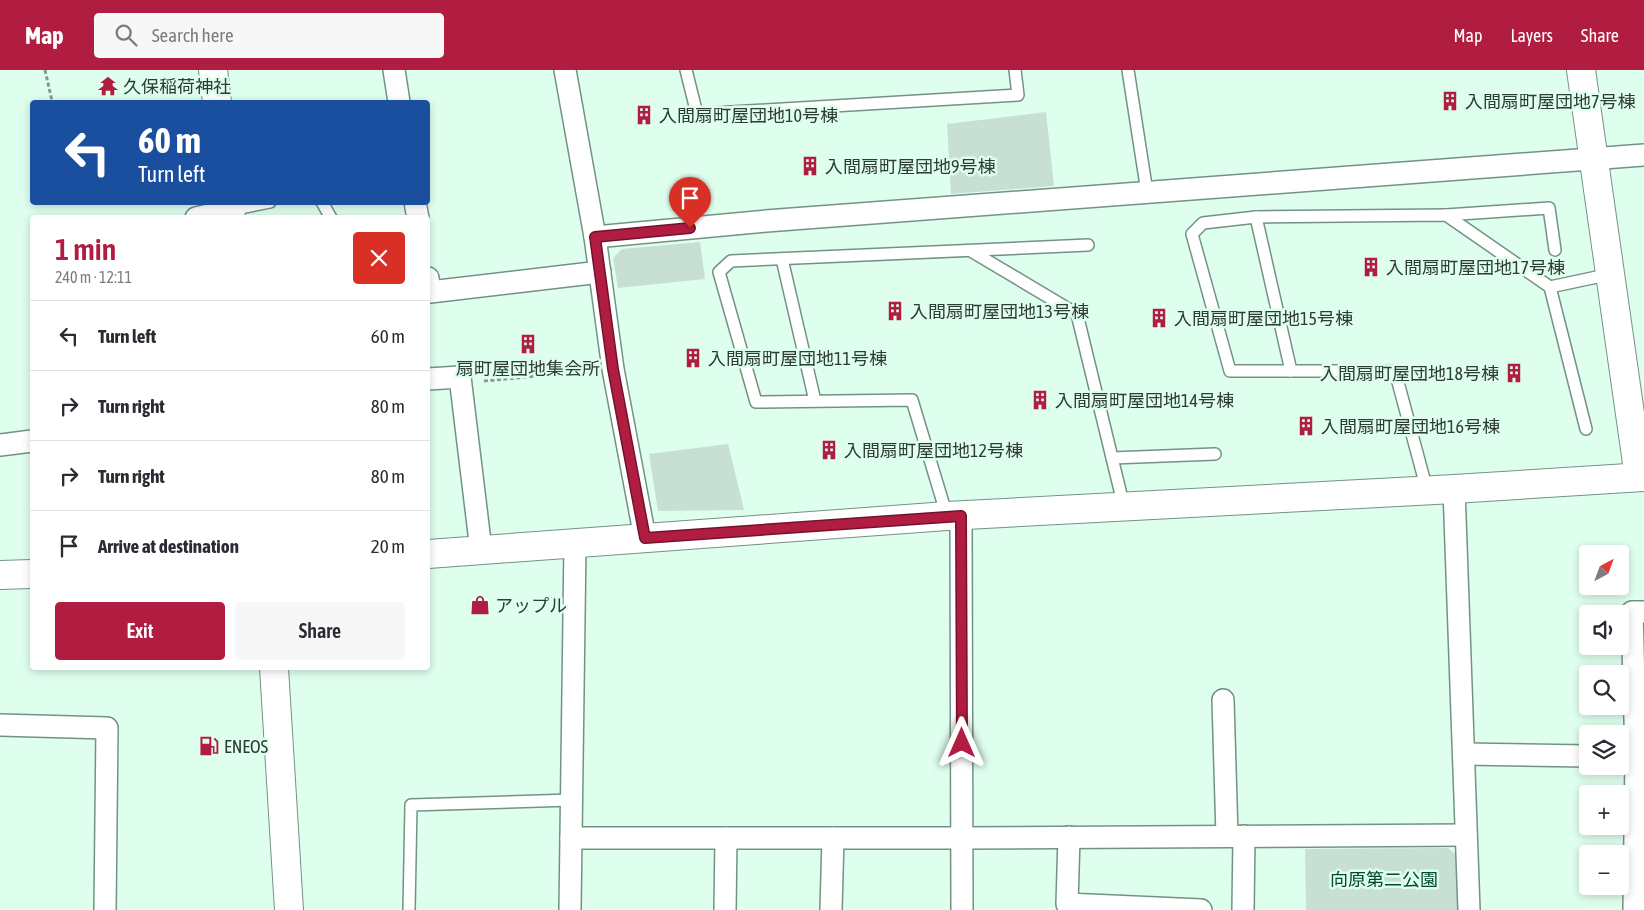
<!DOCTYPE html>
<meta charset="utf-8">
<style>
:root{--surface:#fff;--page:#f7f7f7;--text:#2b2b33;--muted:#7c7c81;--line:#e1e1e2;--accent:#b11d40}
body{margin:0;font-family:"Asap Condensed","Noto Sans JP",sans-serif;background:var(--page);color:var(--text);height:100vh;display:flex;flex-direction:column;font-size:19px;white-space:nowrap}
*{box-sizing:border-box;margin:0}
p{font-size:16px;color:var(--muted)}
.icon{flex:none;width:28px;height:28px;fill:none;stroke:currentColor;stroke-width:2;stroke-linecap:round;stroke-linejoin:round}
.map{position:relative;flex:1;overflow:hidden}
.details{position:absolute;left:30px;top:145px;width:400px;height:455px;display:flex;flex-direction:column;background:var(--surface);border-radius:5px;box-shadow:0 2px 8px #0003}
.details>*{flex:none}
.guide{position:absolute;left:30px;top:30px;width:400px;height:105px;border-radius:5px;box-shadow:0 2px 8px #0003;background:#1a4fa0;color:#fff;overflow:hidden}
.needle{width:32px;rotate:41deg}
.controls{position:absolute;left:1579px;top:475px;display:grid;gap:10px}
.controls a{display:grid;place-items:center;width:50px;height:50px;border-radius:5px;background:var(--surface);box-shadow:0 2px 8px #0003;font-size:25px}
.pin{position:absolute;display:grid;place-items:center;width:42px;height:42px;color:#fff;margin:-51px -21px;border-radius:50% 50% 50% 0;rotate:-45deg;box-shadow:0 0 5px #0007}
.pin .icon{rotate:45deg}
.me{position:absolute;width:55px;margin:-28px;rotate:0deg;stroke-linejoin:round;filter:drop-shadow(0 0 4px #0008)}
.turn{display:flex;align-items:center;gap:18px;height:105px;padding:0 25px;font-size:22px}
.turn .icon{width:65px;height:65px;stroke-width:2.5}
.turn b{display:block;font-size:35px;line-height:42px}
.round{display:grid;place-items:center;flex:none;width:52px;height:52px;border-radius:5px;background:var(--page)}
.headline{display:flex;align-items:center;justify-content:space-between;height:85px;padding:0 25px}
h1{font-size:30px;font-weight:600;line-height:38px;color:var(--accent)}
.primary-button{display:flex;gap:10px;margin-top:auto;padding:10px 25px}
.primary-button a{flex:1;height:58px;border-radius:5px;background:var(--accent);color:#fff;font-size:20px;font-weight:600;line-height:58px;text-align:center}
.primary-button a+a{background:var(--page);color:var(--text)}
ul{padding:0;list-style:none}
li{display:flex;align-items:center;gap:15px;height:70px;padding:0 25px;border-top:1px solid var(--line)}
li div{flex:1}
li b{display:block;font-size:19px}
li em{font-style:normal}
header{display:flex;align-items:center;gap:30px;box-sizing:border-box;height:70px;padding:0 25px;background:var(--accent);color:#fff}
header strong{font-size:24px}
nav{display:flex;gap:28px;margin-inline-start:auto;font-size:18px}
.search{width:350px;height:45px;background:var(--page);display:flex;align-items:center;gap:12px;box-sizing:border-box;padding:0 18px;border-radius:5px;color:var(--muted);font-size:19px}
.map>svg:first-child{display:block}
.park{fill:#c8dfd4}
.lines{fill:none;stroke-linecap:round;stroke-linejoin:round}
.lane-casing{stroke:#749284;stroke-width:14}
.street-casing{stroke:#749284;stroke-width:24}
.secondary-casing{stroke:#749284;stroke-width:30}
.path{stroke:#849a8f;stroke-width:3;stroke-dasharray:4 2.5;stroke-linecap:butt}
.lane{stroke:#fff;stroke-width:11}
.street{stroke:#fff;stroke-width:21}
.secondary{stroke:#fff;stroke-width:28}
.route-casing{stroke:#73132a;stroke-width:12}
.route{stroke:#b11d40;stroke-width:9}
.labels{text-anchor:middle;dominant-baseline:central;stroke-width:5;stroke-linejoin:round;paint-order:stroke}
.poi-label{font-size:18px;fill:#2f3b35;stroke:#defeee;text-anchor:start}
.park-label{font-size:18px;fill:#024933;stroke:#defeee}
</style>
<header>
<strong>Map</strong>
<div class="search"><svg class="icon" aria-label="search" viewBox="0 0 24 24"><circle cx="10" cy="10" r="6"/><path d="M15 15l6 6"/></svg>Search here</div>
<nav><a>Map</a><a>Layers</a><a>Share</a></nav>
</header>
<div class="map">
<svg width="1644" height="840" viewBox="0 0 1644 840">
<rect width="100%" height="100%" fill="#defeee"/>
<g class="park">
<path d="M 1046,42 L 1054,116 L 951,124 L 947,54 Z"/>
<path d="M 700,172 L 705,209 L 618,218 L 613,188 L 622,179 Z"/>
<path d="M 728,374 L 744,440 L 658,441 L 649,384 Z"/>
<path d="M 1448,778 L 1461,789 L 1463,840 L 1306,840 L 1305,779 Z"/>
</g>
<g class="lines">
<defs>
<g id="lane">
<path d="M 686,0 L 697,44 L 1018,25 L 1015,0"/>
<path d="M 1128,0 L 1147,122"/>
<path d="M 322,132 L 331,148"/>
<path d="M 230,140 L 270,132"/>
<path d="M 1446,145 L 1549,138 L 1555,180"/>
<path d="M 1256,147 L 1291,301"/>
<path d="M 971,181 L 1077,244 L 1124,437"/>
<path d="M 782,189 L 815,331"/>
<path d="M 1550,217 L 1611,204"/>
<path d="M 1112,388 L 1215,384"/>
<path d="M 1427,420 L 1395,301 L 1230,301 L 1192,164 L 1203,153 L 1256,147 L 1446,145 L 1550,217 L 1586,359"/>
<path d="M 947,446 L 912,330 L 756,332 L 719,202 L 731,191 L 1088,175"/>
<path d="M 409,840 L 411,735 L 571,730"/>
</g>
<g id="street">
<path d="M 394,0 L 399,32"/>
<path d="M 565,0 L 595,167 L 613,299 L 645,468"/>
<path d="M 415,132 L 418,148"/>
<path d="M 196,148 L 230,140"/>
<path d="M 595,167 L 766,151 L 1644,85"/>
<path d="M 428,208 L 430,222 L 600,202"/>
<path d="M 428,309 L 460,307 L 481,480"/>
<path d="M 0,375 L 32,371"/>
<path d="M 1454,419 L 1469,840"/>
<path d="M 961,445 L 962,840"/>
<path d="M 1223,630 L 1227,766"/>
<path d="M 0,655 L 107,658 L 105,840"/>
<path d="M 1464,684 L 1588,686"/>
<path d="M 1069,767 L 1067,834 L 1201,840"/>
<path d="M 571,768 L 962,768 L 1466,765"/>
<path d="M 570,840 L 575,474"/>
<path d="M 725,840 L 726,768"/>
<path d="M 831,840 L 833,768"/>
<path d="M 1243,840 L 1244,766"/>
<path d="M 1634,840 L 1636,686 L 1632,542 L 1644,542"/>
</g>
<g id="secondary">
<path d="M 213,0 L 217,32"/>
<path d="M 1581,0 L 1639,407"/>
<path d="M 229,132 L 231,148"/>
<path d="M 428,484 L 947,446 L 1454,419 L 1644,407"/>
<path d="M 0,505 L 32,504"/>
<path d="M 274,598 L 289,840"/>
</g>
</defs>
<use href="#lane" class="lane-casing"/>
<use href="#street" class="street-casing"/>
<use href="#secondary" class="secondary-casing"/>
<g class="path">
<path d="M 45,0 L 52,31"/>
<path d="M 484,311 L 590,301"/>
</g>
<use href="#lane" class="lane"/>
<use href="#street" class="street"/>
<use href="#secondary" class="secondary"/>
</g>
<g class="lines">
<defs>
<path id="route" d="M 690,158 L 595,167 L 613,299 L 645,468 L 961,446 L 962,673"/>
</defs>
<use href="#route" class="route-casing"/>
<use href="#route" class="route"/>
</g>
<defs>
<symbol id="temple-bare" viewBox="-9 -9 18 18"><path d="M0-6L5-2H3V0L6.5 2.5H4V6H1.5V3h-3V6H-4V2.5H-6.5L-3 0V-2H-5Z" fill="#b11d40" stroke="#defeee" stroke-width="2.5" paint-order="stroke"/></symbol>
<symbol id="building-bare" viewBox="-9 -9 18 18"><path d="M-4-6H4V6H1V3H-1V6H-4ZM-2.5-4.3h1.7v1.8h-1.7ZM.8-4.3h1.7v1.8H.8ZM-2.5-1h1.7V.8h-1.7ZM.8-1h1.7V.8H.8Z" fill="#b11d40" stroke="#defeee" stroke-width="2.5" paint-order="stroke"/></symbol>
<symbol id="shop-bare" viewBox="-9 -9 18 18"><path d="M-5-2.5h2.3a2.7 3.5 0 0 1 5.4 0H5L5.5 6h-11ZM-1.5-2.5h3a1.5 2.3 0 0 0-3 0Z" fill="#b11d40" stroke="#defeee" stroke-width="2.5" paint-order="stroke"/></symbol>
<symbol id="fuel-bare" viewBox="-9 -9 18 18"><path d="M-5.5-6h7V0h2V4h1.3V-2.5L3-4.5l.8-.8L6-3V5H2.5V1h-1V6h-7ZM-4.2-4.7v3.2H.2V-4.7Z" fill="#b11d40" stroke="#defeee" stroke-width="2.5" paint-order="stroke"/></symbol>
</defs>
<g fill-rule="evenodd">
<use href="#temple-bare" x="94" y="2" width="28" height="28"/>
<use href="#building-bare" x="1436" y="17" width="28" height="28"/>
<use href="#building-bare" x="630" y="31" width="28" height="28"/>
<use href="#building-bare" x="796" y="82" width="28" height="28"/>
<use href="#building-bare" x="1357" y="183" width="28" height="28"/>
<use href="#building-bare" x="881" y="227" width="28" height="28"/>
<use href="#building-bare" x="1145" y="234" width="28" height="28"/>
<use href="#building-bare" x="514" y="260" width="28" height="28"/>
<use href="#building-bare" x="679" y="274" width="28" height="28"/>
<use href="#building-bare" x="1500" y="289" width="28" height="28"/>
<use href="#building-bare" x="1026" y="316" width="28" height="28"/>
<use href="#building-bare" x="1292" y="342" width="28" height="28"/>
<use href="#building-bare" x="815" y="366" width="28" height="28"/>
<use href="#shop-bare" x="466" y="521" width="28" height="28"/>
<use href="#fuel-bare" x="195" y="662" width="28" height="28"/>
</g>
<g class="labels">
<g class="poi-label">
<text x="123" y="16">久保稲荷神社</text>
<text x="1465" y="31">入間扇町屋団地7号棟</text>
<text x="659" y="45">入間扇町屋団地10号棟</text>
<text x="825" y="96">入間扇町屋団地9号棟</text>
<text x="1386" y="197">入間扇町屋団地17号棟</text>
<text x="910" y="241">入間扇町屋団地13号棟</text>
<text x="1174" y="248">入間扇町屋団地15号棟</text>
<text x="708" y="288">入間扇町屋団地11号棟</text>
<text x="528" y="298" text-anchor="middle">扇町屋団地集会所</text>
<text x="1499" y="303" text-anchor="end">入間扇町屋団地18号棟</text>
<text x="1055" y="330">入間扇町屋団地14号棟</text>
<text x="1321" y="356">入間扇町屋団地16号棟</text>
<text x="844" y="380">入間扇町屋団地12号棟</text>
<text x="495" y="535">アップル</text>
<text x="224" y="676">ENEOS</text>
</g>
<g class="park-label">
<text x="1384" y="809">向原第二公園</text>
</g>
</g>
</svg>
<div class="controls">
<a><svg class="needle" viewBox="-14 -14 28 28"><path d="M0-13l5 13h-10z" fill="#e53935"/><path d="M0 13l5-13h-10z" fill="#7c7c81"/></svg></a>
<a><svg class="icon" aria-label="sound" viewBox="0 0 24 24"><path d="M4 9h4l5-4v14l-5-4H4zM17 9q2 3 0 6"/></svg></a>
<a><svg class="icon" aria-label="search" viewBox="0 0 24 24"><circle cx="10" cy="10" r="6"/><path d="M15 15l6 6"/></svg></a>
<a><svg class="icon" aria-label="layers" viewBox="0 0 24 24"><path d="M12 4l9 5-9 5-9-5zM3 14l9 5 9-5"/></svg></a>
<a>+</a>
<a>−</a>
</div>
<div class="pin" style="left:690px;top:158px;background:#d93025"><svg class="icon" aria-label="arrive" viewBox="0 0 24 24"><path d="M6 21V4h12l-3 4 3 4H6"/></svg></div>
<svg class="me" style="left:962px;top:673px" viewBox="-20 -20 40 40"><path d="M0-17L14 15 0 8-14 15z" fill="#b11d40" stroke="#fff" stroke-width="4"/></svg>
<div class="guide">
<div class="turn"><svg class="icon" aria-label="left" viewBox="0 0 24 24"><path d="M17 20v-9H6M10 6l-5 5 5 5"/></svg><div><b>60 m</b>Turn left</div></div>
</div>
<section class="details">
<div class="headline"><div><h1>1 min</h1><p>240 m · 12:11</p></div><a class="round" style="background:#d93025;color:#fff"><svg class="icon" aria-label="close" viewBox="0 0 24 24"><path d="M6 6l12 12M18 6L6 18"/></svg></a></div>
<ul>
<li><svg class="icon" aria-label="left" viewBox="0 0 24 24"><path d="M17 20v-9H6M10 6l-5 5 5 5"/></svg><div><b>Turn left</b></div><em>60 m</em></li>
<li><svg class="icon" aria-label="right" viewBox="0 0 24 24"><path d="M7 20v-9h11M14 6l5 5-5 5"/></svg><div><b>Turn right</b></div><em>80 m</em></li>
<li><svg class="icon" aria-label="right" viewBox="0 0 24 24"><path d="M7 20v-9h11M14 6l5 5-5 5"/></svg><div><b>Turn right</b></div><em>80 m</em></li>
<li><svg class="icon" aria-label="arrive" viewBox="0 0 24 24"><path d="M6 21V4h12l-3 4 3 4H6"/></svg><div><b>Arrive at destination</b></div><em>20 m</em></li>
</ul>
<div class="primary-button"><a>Exit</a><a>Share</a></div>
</section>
</div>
